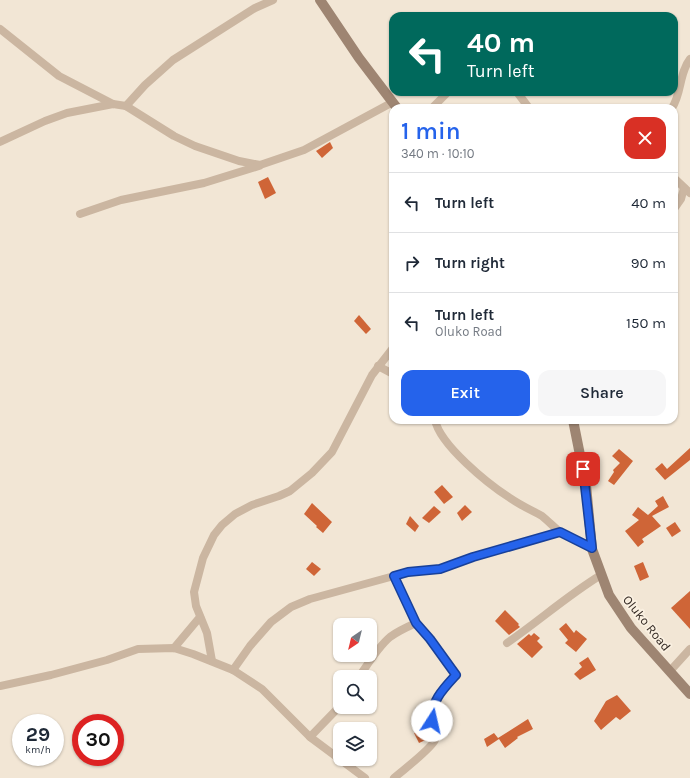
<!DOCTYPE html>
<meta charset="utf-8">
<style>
:root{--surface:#fff;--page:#f6f6f7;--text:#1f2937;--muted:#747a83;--line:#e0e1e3;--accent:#2563eb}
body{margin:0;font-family:Karla,sans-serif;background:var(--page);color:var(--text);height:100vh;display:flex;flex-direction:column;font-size:15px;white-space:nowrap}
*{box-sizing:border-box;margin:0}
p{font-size:13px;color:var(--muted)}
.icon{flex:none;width:22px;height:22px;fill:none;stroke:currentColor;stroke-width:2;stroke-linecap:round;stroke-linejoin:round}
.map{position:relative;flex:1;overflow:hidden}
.details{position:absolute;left:389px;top:104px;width:289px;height:320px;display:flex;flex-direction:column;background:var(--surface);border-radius:12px;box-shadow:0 1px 3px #0004}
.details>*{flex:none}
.top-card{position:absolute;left:389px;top:12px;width:289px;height:84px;border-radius:12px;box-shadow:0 1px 3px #0004;background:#00695c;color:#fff;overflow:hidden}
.needle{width:26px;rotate:215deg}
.tools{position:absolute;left:333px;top:618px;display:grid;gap:8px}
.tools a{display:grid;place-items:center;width:44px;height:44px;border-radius:8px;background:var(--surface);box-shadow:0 1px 3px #0004;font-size:20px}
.speed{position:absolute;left:12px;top:714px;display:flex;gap:8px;font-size:20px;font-weight:700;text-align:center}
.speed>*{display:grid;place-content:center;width:52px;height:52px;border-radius:50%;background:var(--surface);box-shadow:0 1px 3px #0004;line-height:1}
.speed small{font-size:10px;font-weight:400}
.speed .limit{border:6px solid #d22;background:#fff;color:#111}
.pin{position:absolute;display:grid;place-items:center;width:34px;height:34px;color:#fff;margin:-17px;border-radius:8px;box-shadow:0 2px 6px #0006}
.me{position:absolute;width:44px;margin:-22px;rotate:10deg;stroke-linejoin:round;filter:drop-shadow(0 0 3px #0008)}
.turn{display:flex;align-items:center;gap:14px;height:84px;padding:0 12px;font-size:18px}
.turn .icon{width:52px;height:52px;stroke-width:2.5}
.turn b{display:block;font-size:28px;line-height:34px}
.round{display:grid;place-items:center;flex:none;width:42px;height:42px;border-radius:12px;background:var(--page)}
.headline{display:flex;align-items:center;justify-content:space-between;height:68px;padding:0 12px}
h1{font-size:24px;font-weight:600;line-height:30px;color:var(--accent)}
.button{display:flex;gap:8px;margin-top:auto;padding:8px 12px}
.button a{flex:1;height:46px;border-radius:12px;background:var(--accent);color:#fff;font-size:16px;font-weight:600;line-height:46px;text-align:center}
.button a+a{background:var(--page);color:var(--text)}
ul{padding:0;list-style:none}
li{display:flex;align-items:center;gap:12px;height:60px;padding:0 12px;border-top:1px solid var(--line)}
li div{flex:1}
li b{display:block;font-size:15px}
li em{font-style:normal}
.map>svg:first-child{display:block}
.building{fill:#cf6537}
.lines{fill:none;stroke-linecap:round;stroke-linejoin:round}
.minor{stroke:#cbb6a1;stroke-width:8}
.secondary{stroke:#9e8572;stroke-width:10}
.route-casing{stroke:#184099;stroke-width:10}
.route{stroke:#2563eb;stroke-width:7}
.labels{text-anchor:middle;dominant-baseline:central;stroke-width:3.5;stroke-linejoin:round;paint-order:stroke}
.street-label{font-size:13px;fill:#342a24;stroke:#faf0e1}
</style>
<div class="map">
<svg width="690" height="778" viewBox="0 0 690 778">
<rect width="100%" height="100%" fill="#f2e6d5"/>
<g class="building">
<path d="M 330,142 L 333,148 L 322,158 L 316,151 Z"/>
<path d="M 268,177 L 276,193 L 265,199 L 258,182 Z"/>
<path d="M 359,315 L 371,329 L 366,334 L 354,321 Z"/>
<path d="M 690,448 L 690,460 L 665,480 L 655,469 L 662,463 L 667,469 Z"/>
<path d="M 619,449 L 633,461 L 614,485 L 608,481 L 614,472 L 613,470 L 620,463 L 612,456 Z"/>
<path d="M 442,485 L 453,497 L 444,504 L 434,492 Z"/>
<path d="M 663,496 L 669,507 L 652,516 L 661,526 L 642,539 L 644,542 L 638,547 L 625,531 L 639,520 L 632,515 L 638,507 L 648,515 L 658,506 L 655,501 Z"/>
<path d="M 312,503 L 332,522 L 323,533 L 316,527 L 317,526 L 304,514 Z"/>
<path d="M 465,505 L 472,512 L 462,521 L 457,513 Z"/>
<path d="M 434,506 L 441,512 L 429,523 L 422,518 Z"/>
<path d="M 410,516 L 419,526 L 415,532 L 406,524 Z"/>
<path d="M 675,522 L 681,531 L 672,537 L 666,528 Z"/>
<path d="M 312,562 L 321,569 L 314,576 L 306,569 Z"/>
<path d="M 643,562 L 649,577 L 640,581 L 634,566 Z"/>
<path d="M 690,591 L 690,629 L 671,608 Z"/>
<path d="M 505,610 L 519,624 L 518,625 L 520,627 L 509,635 L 495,621 Z"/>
<path d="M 566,623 L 574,633 L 576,630 L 587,639 L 576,652 L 565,643 L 568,640 L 559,629 Z"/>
<path d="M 534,633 L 540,638 L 537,641 L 543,647 L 532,658 L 517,644 L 529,634 L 531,636 Z"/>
<path d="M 588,657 L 596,670 L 580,680 L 574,674 L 582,667 L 579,663 Z"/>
<path d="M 617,695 L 631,711 L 620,720 L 616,717 L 601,730 L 594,721 L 606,701 Z"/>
<path d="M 528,719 L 533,729 L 517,737 L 518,738 L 505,748 L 499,739 L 487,747 L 484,739 L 494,733 L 498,738 Z"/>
<path d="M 428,727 L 430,738 L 419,743 L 414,733 Z"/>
</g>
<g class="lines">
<g class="minor">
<path d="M 0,29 L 59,76 L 113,104"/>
<path d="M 517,92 L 529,108"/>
<path d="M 126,106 L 145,85 L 173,60 L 255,8 L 273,0"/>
<path d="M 432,108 L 448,92"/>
<path d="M 672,108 C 682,93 679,73 690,59"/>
<path d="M 0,142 L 45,121 L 67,113 L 113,104 L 126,106 L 174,136 L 195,146 L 239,161 L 260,165 L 304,150 L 393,102"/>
<path d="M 674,178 L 690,193"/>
<path d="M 674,209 L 681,199 L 684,188"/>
<path d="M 80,214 L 121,200 L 204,183 L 259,166"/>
<path d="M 378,366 L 393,374"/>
<path d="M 435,420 C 440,445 488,484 510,498 C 520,505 531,510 542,516 C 548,521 554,527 560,532"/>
<path d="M 507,643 C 539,621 568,595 601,575"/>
<path d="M 174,648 L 200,617"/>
<path d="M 212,661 L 207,633 L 196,606 L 194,592 L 203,558 L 214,535 L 222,525 L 235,514 L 252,505 L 279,496 L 290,491 L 312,473 L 332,452 L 372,375 L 393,348"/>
<path d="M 233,670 L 250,646 L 271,622 L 291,607 L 310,599 L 394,576"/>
<path d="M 670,671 L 690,649"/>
<path d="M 359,677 C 368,664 378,647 390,637 C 398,631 407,627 416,623"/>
<path d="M 0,686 L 51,675 L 107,660 L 138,649 L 174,648 L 193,654 L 233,670 L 262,689 L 310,737 L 365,778"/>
<path d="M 310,737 L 340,706"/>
<path d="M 394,778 C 403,770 430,750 435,740 C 438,733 433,726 432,720 C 429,702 445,686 456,675 L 430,639 L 416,623 L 394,576 L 409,572 L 440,569 L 473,557 L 560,532 L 592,549"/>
</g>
<g class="secondary">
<path d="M 320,0 L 359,58 L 397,108"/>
<path d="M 573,420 L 586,485 L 592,549 L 609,595 L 631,628 L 690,694"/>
</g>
</g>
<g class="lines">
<defs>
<path id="route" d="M 432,721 C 430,702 444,688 456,675 L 430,639 L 416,623 L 394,576 L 408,572 L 440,569 L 473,557 L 560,532 L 592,548 L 583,469"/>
</defs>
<use href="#route" class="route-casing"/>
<use href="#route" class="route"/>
</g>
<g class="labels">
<g class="street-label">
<text transform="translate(647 623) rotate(51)">Oluko Road</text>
</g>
</g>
</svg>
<div class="tools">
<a><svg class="needle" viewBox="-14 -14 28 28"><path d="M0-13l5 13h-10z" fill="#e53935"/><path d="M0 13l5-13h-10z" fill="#747a83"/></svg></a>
<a><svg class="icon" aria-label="search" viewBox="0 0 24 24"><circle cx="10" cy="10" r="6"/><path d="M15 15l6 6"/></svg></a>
<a><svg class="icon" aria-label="layers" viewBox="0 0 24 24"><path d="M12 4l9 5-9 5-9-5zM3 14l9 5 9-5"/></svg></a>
</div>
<div class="speed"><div>29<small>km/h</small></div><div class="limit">30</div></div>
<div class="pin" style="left:583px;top:469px;background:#d93025"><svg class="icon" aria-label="arrive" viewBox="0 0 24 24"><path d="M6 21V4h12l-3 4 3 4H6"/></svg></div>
<svg class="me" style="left:432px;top:721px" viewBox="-20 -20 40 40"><circle r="19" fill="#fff"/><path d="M0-13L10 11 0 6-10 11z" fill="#2563eb"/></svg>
<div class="top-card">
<div class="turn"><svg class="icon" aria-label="left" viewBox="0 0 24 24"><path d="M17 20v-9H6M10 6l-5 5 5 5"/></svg><div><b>40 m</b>Turn left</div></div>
</div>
<section class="details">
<div class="headline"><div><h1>1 min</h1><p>340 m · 10:10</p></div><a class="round" style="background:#d93025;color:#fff"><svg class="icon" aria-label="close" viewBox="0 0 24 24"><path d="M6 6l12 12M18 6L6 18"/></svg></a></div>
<ul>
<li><svg class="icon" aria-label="left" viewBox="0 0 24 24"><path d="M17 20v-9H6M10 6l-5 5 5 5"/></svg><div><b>Turn left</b></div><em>40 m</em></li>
<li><svg class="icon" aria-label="right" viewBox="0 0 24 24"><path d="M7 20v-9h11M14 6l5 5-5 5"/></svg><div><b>Turn right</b></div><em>90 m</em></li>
<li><svg class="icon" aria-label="left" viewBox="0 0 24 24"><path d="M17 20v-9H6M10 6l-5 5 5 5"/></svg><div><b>Turn left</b><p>Oluko Road</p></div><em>150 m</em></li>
</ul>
<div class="button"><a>Exit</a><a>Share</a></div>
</section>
</div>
